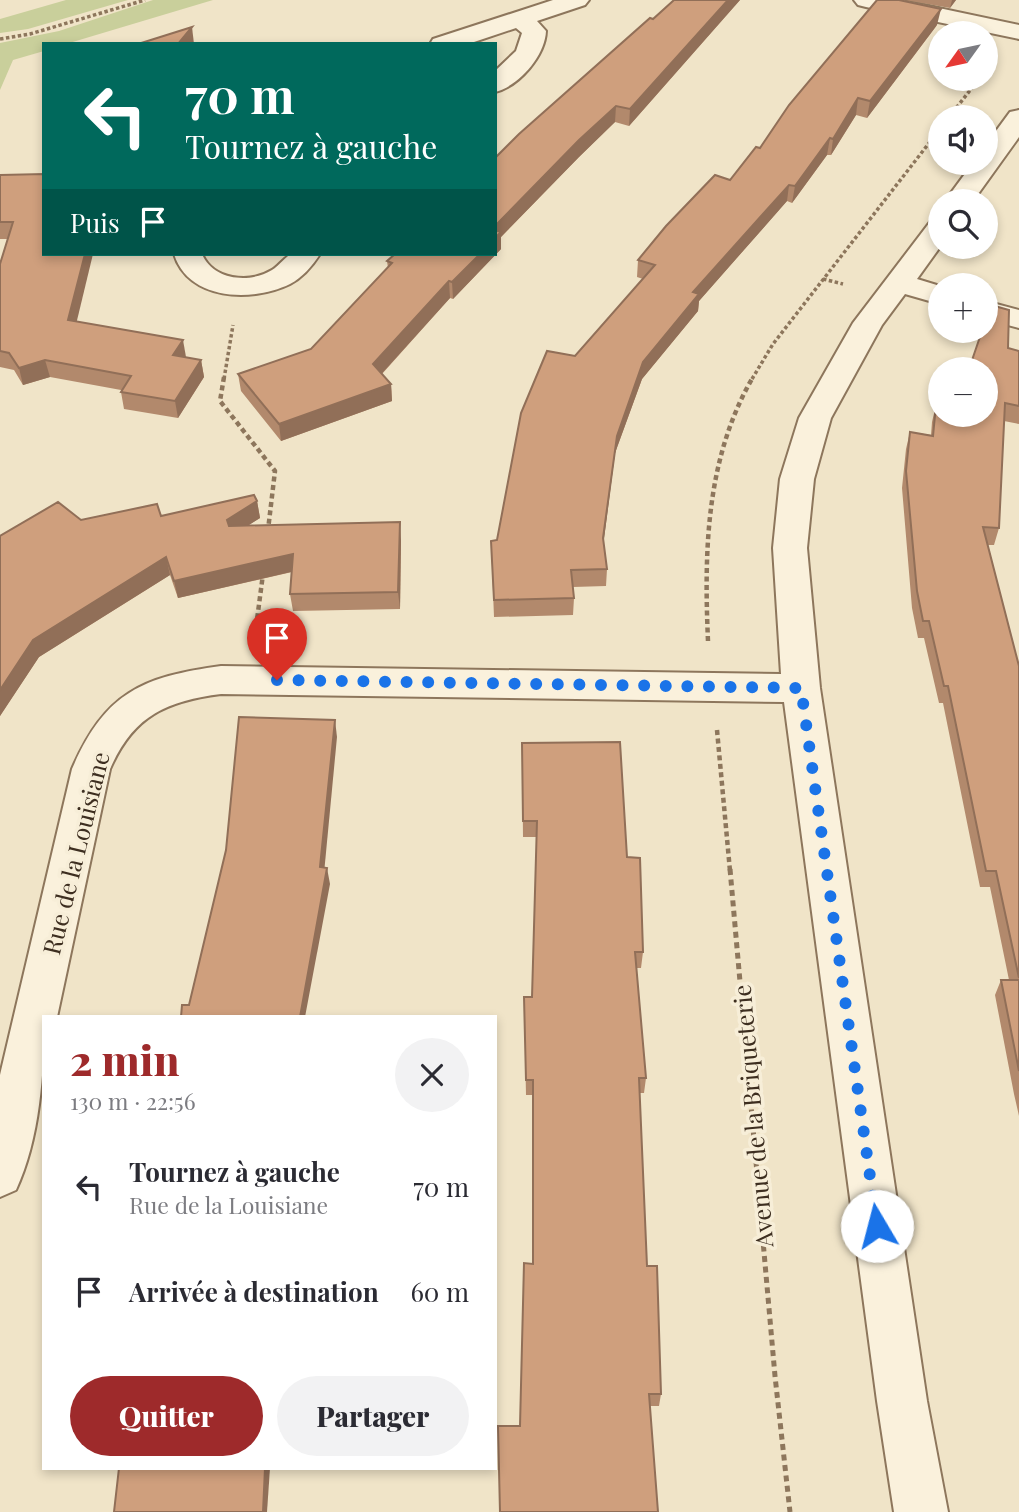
<!DOCTYPE html>
<html lang="fr">
<meta charset="utf-8">
<style>
:root{--surface:#fff;--page:#f2f2f3;--text:#2b2b33;--muted:#7c7c81;--accent:#9e2a2b}
body{margin:0;font-family:"Playfair Display",serif;background:var(--page);color:var(--text);height:100vh;display:flex;flex-direction:column;font-size:26px;white-space:nowrap}
*{box-sizing:border-box;margin:0}
p{font-size:23px;color:var(--muted)}
.icon{flex:none;width:38px;height:38px;fill:none;stroke:currentColor;stroke-width:2;stroke-linecap:round;stroke-linejoin:round}
.map{position:relative;flex:1;overflow:hidden}
.drawer{position:absolute;left:42px;top:1015px;width:455px;height:455px;display:flex;flex-direction:column;background:var(--surface);border-radius:0px;box-shadow:0 4px 10px #0003}
.drawer>*{flex:none}
.guide{position:absolute;left:42px;top:42px;width:455px;height:214px;border-radius:0px;box-shadow:0 4px 10px #0003;background:#00695c;color:#fff;overflow:hidden}
.needle{width:46px;rotate:237deg}
.buttons{position:absolute;left:928px;top:21px;display:grid;gap:14px}
.buttons a{display:grid;place-items:center;width:70px;height:70px;border-radius:50%;background:var(--surface);box-shadow:0 4px 10px #0003;font-size:35px}
.pin{position:absolute;display:grid;place-items:center;width:60px;height:60px;color:#fff;margin:-72px -30px;border-radius:50% 50% 50% 0;rotate:-45deg;box-shadow:0 0 7px #0007}
.pin .icon{rotate:45deg}
.me{position:absolute;width:77px;margin:-38px;rotate:352deg;stroke-linejoin:round;filter:drop-shadow(0 0 5px #0008)}
.turn{display:flex;align-items:center;gap:24px;height:147px;padding:0 28px;font-size:32px}
.turn .icon{width:91px;height:91px;stroke-width:2.5}
.turn b{display:block;font-size:49px;line-height:60px}
.then{display:flex;align-items:center;height:66px;padding:0 28px;background:#0003;gap:14px;font-size:26px}
.round{display:grid;place-items:center;flex:none;width:74px;height:74px;border-radius:37px;background:var(--page)}
.summary{display:flex;align-items:center;justify-content:space-between;height:119px;padding:0 28px}
h1{font-size:42px;font-weight:800;line-height:52px;color:var(--accent)}
.action{display:flex;gap:14px;margin-top:auto;padding:14px 28px}
.action a{flex:1;height:80px;border-radius:42px;background:var(--accent);color:#fff;font-size:28px;font-weight:800;line-height:80px;text-align:center}
.action a+a{background:var(--page);color:var(--text)}
ul{padding:0;list-style:none}
li{display:flex;align-items:center;gap:21px;height:105px;padding:0 28px}
li div{flex:1}
li b{display:block;font-size:26px}
li em{font-style:normal}
.map>svg:first-child{display:block}
.green{fill:#c9cf9b}
.lines{fill:none;stroke-linecap:round;stroke-linejoin:round}
.minor-casing{stroke:#8d765c;stroke-width:4}
.path-far2{stroke:#8d765c;stroke-width:3.5;stroke-dasharray:3.5 2.5;stroke-linecap:butt}
.path-far1{stroke:#8d765c;stroke-width:4.5;stroke-dasharray:5 3.5;stroke-linecap:butt}
.path{stroke:#8d765c;stroke-width:5;stroke-dasharray:6 4.5;stroke-linecap:butt}
.minor{fill:#faf1dc;fill-rule:evenodd}
.wall{fill:#b2896c}
.shaded-wall{fill:#916f58}
.building{fill:#cf9f7d;stroke:#916f58;stroke-width:2}
.route{stroke:#1a73e8;stroke-width:12;stroke-dasharray:0 21.6}
.labels{text-anchor:middle;dominant-baseline:central;stroke-width:7;stroke-linejoin:round;paint-order:stroke}
.street-label{font-size:24px;fill:#3d2e20;stroke:#f7eed8}
</style>
<div class="map">
<svg width="1019" height="1512" viewBox="0 0 1019 1512">
<rect width="100%" height="100%" fill="#f0e4c8"/>
<g class="green">
<path d="M 66,0 L 128,0 L 28,29 L 0,33 L 0,19 Z"/>
<path d="M 153,0 L 213,0 L 66,44 L 44,44 L 44,51 L 13,60 L 0,90 L 0,43 L 59,31 Z"/>
</g>
<g class="lines">
<defs>
<g id="minor">
<path d="M 553,0 L 589,0 L 585,5 L 537,21 L 546,31 C 545,56 519,86 495,92 L 495,71 L 516,51 L 522,33 L 516,28 L 468,44 L 430,44 L 433,39 Z"/>
<path d="M 854,0 L 901,0 L 1019,25 L 1019,39 L 866,7 L 858,5 Z"/>
<path d="M 1019,110 L 1019,137 L 973,201 L 945,201 L 973,163 L 985,163 L 985,146 L 1010,112 Z"/>
<path d="M 940,220 L 940,247 L 917,279 L 940,286 L 940,304 L 905,294 L 882,325 L 831,418 L 814,479 L 807,548 L 820,688 L 927,1401 L 948,1512 L 894,1512 L 877,1401 L 784,702 L 221,694 C 166,701 133,716 110,769 L 57,1017 L 44,1017 C 44,1073 40,1138 16,1190 L 0,1197 L 0,1075 L 72,769 C 105,693 141,677 221,666 L 781,674 L 773,548 L 780,479 L 799,418 L 853,323 L 930,222 Z"/>
<path d="M 174,254 L 202,254 C 213,280 249,284 272,270 C 279,266 286,255 293,254 C 302,252 312,254 320,254 C 313,265 302,278 290,284 C 251,303 188,300 174,254 Z"/>
<path d="M 985,301 L 1019,310 L 1019,328 L 985,319 Z"/>
</g>
</defs>
<use href="#minor" class="minor-casing"/>
<g class="path-far2">
<path d="M 0,39 L 30,34 L 145,0"/>
<path d="M 949,117 L 979,79"/>
<path d="M 823,279 L 843,284"/>
<path d="M 224,379 L 233,325"/>
<path d="M 752,379 L 773,344 L 940,129"/>
</g>
<g class="path-far1">
<path d="M 224,377 L 220,401 L 275,471 L 268,530"/>
<path d="M 255,635 L 263,574"/>
<path d="M 708,641 C 704,550 706,458 753,377"/>
<path d="M 717,730 L 730,871"/>
</g>
<path class="path" d="M 730,869 L 775,1376 L 790,1512"/>
<use href="#minor" class="minor"/>
</g>
<g class="wall">
<path d="M 674,0 L 740,0 L 629,126 L 615,122 L 579,157 L 501,237 L 501,249 L 453,299 L 450,298 L 382,374 L 391,384 L 392,401 L 281,441 L 241,391 L 238,374 L 311,349 L 388,268 L 387,261 L 495,254 L 495,158 Z"/>
<path d="M 905,0 L 956,0 L 950,8 Z"/>
<path d="M 937,25 L 867,118 L 856,115 L 831,155 L 827,155 L 792,203 L 787,201 L 699,301 L 698,311 L 642,379 L 615,453 L 603,543 L 607,569 L 606,586 L 573,587 L 574,598 L 573,615 L 494,617 L 491,541 L 497,540 L 575,356 L 643,279 L 637,277 L 638,260 L 730,180 L 760,148 Z"/>
<path d="M 0,175 L 76,321 L 186,357 L 201,360 L 204,377 L 178,418 L 124,409 L 121,392 L 121,390 L 50,377 L 23,385 L 14,370 L 0,367 L 0,264 L 8,239 L 0,239 Z"/>
<path d="M 1008,348 L 1019,351 L 1019,424 L 1004,421 L 999,528 L 994,545 L 988,545 L 1019,666 L 1019,1116 L 1014,1094 L 995,995 L 1001,980 L 1009,980 L 990,887 L 980,887 L 943,703 L 939,703 L 924,638 L 918,638 L 912,608 L 902,488 L 906,449 L 910,432 L 931,435 L 932,422 L 936,405 L 940,415 Z"/>
<path d="M 257,501 L 260,518 L 247,526 L 401,540 L 400,609 L 293,611 L 290,594 L 292,572 L 178,598 L 170,575 L 39,657 L 0,716 L 0,536 L 81,520 L 161,516 Z"/>
<path d="M 522,743 L 627,857 L 643,952 L 641,968 L 636,968 L 646,1078 L 644,1093 L 639,1093 L 647,1266 L 661,1394 L 659,1406 L 650,1406 L 520,1426 L 532,1264 L 533,1095 L 526,1095 L 524,997 L 532,997 L 537,837 L 523,837 Z"/>
</g>
<g class="shaded-wall">
<path d="M 728,0 L 740,0 L 629,126 L 630,109 Z"/>
<path d="M 952,0 L 956,0 L 950,8 Z"/>
<path d="M 941,9 L 937,25 L 867,118 L 870,101 Z"/>
<path d="M 192,27 L 194,44 L 178,44 Z"/>
<path d="M 858,98 L 856,115 L 831,155 L 833,139 Z"/>
<path d="M 616,106 L 615,122 L 579,157 L 501,237 L 501,249 L 453,299 L 452,282 L 480,254 L 495,254 L 495,226 L 579,140 Z"/>
<path d="M 830,138 L 827,155 L 792,203 L 795,186 Z"/>
<path d="M 789,185 L 787,201 L 699,301 L 698,311 L 642,379 L 615,453 L 602,555 L 603,538 L 617,436 L 643,362 L 693,292 Z"/>
<path d="M 85,254 L 93,254 L 73,337 L 68,320 Z"/>
<path d="M 449,281 L 450,298 L 375,381 L 373,364 Z"/>
<path d="M 183,340 L 186,357 L 173,355 Z"/>
<path d="M 45,360 L 50,377 L 23,385 L 19,368 Z"/>
<path d="M 201,360 L 204,377 L 178,418 L 175,401 Z"/>
<path d="M 391,384 L 392,401 L 281,441 L 279,424 Z"/>
<path d="M 257,501 L 260,518 L 230,537 L 227,520 Z"/>
<path d="M 400,522 L 401,540 L 400,609 L 398,592 Z"/>
<path d="M 293,554 L 295,571 L 178,598 L 174,581 Z"/>
<path d="M 166,557 L 170,575 L 39,657 L 0,716 L 0,690 L 33,640 Z"/>
<path d="M 335,720 L 337,737 L 323,884 L 320,867 Z"/>
<path d="M 327,868 L 330,884 L 305,1017 L 300,1017 Z"/>
<path d="M 265,1468 L 270,1468 L 267,1512 L 263,1512 Z"/>
</g>
<g class="building">
<path d="M 674,0 L 728,0 L 630,109 L 616,106 L 579,140 L 495,226 L 495,158 L 519,134 L 650,18 L 653,19 Z"/>
<path d="M 877,0 L 899,0 L 941,9 L 870,101 L 858,98 L 833,139 L 830,138 L 795,186 L 789,185 L 693,292 L 699,294 L 643,362 L 617,436 L 603,538 L 607,569 L 571,570 L 574,598 L 494,600 L 491,541 L 497,540 L 521,413 L 547,351 L 575,356 L 655,265 L 638,260 L 666,226 L 715,175 L 730,180 L 756,147 L 760,148 L 789,105 Z"/>
<path d="M 192,27 L 178,44 L 138,44 Z"/>
<path d="M 44,174 L 44,254 L 85,254 L 68,320 L 183,340 L 173,355 L 201,360 L 175,401 L 121,392 L 131,376 L 45,360 L 19,368 L 9,353 L 0,351 L 0,264 L 13,222 L 0,222 L 0,175 Z"/>
<path d="M 495,230 L 501,232 L 495,238 Z"/>
<path d="M 395,254 L 480,254 L 452,282 L 449,281 L 373,364 L 391,384 L 279,424 L 238,374 L 311,349 L 392,263 L 387,261 Z"/>
<path d="M 991,305 L 1009,310 L 1008,348 L 1019,351 L 1019,406 L 1005,403 L 999,528 L 983,527 L 1019,666 L 1019,978 L 996,871 L 986,871 L 948,686 L 944,686 L 929,621 L 923,621 L 917,591 L 906,471 L 910,432 L 933,436 L 936,405 L 940,406 L 940,415 L 985,415 L 985,369 L 969,369 L 982,331 L 985,331 L 985,321 Z"/>
<path d="M 254,495 L 257,501 L 227,520 L 229,526 L 400,522 L 398,592 L 290,594 L 293,554 L 174,581 L 166,557 L 33,640 L 0,690 L 0,536 L 58,502 L 81,520 L 157,504 L 161,516 Z"/>
<path d="M 239,717 L 335,720 L 320,867 L 327,868 L 300,1017 L 181,1017 L 182,1005 L 189,1005 L 226,850 Z"/>
<path d="M 620,742 L 627,857 L 640,858 L 643,952 L 635,952 L 646,1078 L 639,1078 L 647,1266 L 657,1266 L 661,1394 L 649,1394 L 658,1512 L 500,1512 L 498,1426 L 520,1426 L 524,1263 L 533,1264 L 533,1080 L 526,1080 L 524,997 L 532,997 L 537,821 L 523,821 L 522,743 Z"/>
<path d="M 1001,980 L 1019,980 L 1019,1071 Z"/>
<path d="M 119,1468 L 265,1468 L 263,1512 L 114,1512 Z"/>
</g>
<g class="lines">
<path class="route" d="M 277,680 L 801,688 L 877,1226"/>
</g>
<g class="labels">
<g class="street-label">
<text transform="translate(75 853) rotate(-76)">Rue de la Louisiane</text>
<text transform="translate(752 1116) rotate(-95)">Avenue de la Briqueterie</text>
</g>
</g>
</svg>
<div class="buttons">
<a><svg class="needle" viewBox="-14 -14 28 28"><path d="M0-13l5 13h-10z" fill="#e53935"/><path d="M0 13l5-13h-10z" fill="#7c7c81"/></svg></a>
<a><svg class="icon" aria-label="sound" viewBox="0 0 24 24"><path d="M4 9h4l5-4v14l-5-4H4zM17 9q2 3 0 6"/></svg></a>
<a><svg class="icon" aria-label="search" viewBox="0 0 24 24"><circle cx="10" cy="10" r="6"/><path d="M15 15l6 6"/></svg></a>
<a>+</a>
<a>−</a>
</div>
<div class="pin" style="left:277px;top:680px;background:#d93025"><svg class="icon" aria-label="arrive" viewBox="0 0 24 24"><path d="M6 21V4h12l-3 4 3 4H6"/></svg></div>
<svg class="me" style="left:877px;top:1226px" viewBox="-20 -20 40 40"><circle r="19" fill="#fff"/><path d="M0-13L10 11 0 6-10 11z" fill="#1a73e8"/></svg>
<div class="guide">
<div class="turn"><svg class="icon" aria-label="left" viewBox="0 0 24 24"><path d="M17 20v-9H6M10 6l-5 5 5 5"/></svg><div><b>70 m</b>Tournez à gauche</div></div>
<div class="then">Puis<svg class="icon" aria-label="arrive" viewBox="0 0 24 24"><path d="M6 21V4h12l-3 4 3 4H6"/></svg></div>
</div>
<section class="drawer">
<div class="summary"><div><h1>2 min</h1><p>130 m · 22:56</p></div><a class="round"><svg class="icon" aria-label="close" viewBox="0 0 24 24"><path d="M6 6l12 12M18 6L6 18"/></svg></a></div>
<ul>
<li><svg class="icon" aria-label="left" viewBox="0 0 24 24"><path d="M17 20v-9H6M10 6l-5 5 5 5"/></svg><div><b>Tournez à gauche</b><p>Rue de la Louisiane</p></div><em>70 m</em></li>
<li><svg class="icon" aria-label="arrive" viewBox="0 0 24 24"><path d="M6 21V4h12l-3 4 3 4H6"/></svg><div><b>Arrivée à destination</b></div><em>60 m</em></li>
</ul>
<div class="action"><a>Quitter</a><a>Partager</a></div>
</section>
</div>
